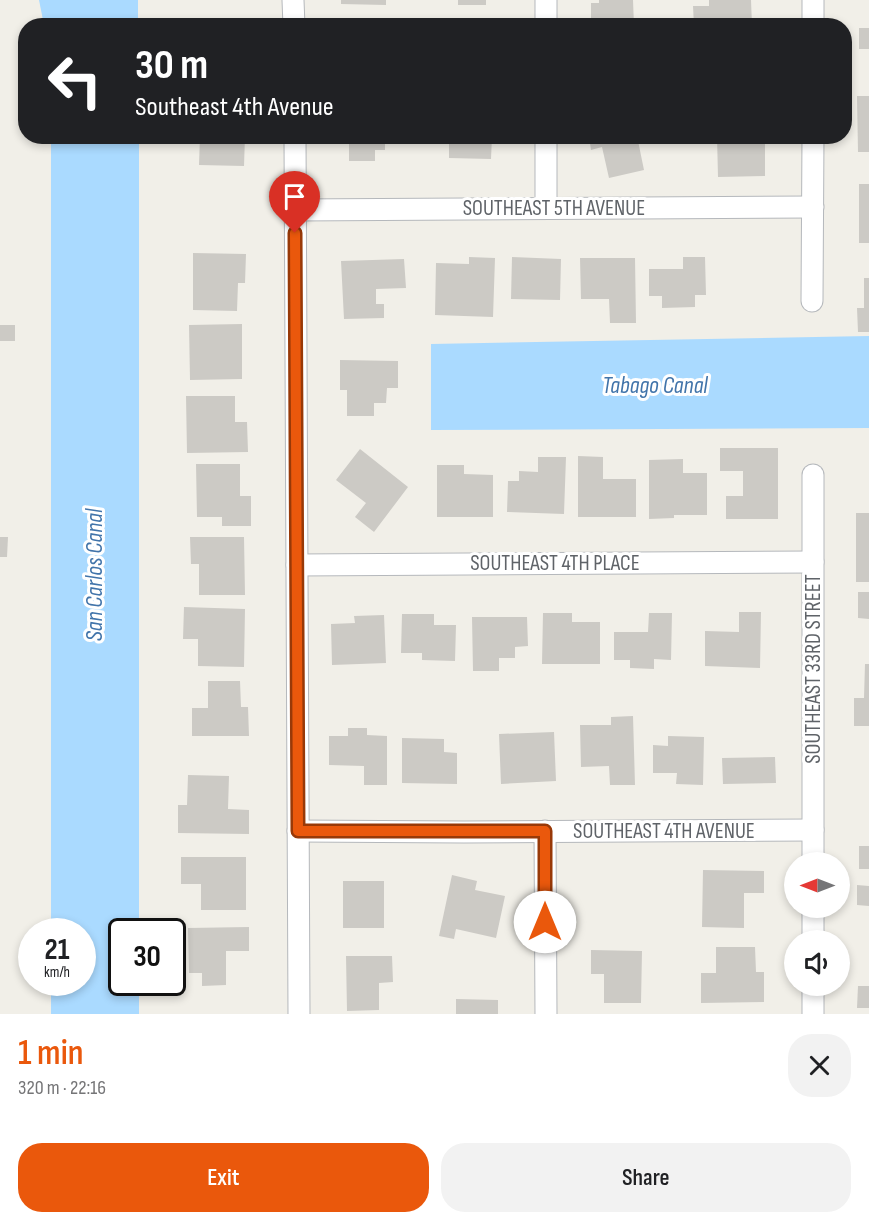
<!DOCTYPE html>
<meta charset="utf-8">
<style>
:root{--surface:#fff;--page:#f2f2f2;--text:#202124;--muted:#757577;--accent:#ea580c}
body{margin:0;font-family:"Sofia Sans Condensed",sans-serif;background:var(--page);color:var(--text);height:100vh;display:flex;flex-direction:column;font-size:22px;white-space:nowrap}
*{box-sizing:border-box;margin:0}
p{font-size:20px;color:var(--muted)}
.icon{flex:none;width:33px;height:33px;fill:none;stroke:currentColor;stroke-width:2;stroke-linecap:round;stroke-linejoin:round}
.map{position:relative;height:1014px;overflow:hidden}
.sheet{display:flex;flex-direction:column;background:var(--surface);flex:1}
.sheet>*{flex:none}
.top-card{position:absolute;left:18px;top:18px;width:834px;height:126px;border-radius:24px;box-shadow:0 3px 9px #0003;background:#202124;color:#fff;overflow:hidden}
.needle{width:39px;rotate:270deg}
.fabs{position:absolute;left:784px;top:852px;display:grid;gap:12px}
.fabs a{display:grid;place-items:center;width:66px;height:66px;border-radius:50%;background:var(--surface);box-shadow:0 3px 9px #0003;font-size:30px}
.speed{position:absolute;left:18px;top:918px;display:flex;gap:12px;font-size:30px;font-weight:700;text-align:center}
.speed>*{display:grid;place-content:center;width:78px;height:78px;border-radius:50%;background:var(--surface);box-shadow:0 3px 9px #0003;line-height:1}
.speed small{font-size:15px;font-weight:400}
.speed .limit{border:3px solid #111;border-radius:9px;background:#fff;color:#111}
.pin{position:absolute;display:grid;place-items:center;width:51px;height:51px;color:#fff;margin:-62px -26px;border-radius:50% 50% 50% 0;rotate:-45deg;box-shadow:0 0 6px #0007}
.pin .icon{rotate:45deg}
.me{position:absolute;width:66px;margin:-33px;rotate:0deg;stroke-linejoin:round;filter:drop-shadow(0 0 4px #0008)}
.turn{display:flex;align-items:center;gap:21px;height:126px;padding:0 18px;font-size:27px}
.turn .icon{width:78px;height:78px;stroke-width:2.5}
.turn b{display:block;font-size:42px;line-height:51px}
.round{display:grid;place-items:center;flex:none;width:63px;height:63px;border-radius:24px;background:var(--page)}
.head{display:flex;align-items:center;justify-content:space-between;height:102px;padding:0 18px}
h1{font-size:36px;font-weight:600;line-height:45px;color:var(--accent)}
.action{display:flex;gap:12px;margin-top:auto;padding:12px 18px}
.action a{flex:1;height:69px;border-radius:24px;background:var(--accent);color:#fff;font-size:24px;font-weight:600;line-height:69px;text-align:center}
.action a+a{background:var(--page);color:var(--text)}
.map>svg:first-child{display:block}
.water{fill:#aadaff}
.building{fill:#cccac5}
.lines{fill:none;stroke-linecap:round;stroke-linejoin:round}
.street-casing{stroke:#b5b8bc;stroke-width:23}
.street{stroke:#fff;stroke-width:21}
.route-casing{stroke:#983908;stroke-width:15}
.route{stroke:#ea580c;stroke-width:10}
.labels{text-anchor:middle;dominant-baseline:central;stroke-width:6;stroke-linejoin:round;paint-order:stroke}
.street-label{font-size:22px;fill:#5f6368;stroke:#fff}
.water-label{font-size:24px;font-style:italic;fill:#4174aa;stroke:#fff}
</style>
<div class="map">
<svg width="869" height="1014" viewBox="0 0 869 1014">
<rect width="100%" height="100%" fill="#f1efe8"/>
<g class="water">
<path d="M 39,0 L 138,0 L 138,25 L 44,25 Z"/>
<path d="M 51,137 L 139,137 L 139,931 L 122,932 L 122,982 L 139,983 L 139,1014 L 51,1014 L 51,983 L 82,982 L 82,932 L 51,931 Z"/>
<path d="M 869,336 L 869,428 L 431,430 L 431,344 Z"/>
</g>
<g class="building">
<path d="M 341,0 L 386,0 L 386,5 L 341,4 Z"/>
<rect x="458" y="0" width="28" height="5"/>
<path d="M 599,0 L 633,0 L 634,26 L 591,26 L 591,3 L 599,3 Z"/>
<path d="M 709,0 L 751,0 L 752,26 L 694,26 L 693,6 L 709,6 Z"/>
<rect x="859" y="28" width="10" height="21"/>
<path d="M 857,96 L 869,96 L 869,152 L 858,152 Z"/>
<path d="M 200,136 L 245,136 L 244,166 L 199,165 Z"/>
<path d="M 349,136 L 385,136 L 385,150 L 375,150 L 375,161 L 349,161 Z"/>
<path d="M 449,136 L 492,136 L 491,159 L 449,158 Z"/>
<path d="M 589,136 L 637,136 L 644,170 L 609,178 L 602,147 L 591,150 Z"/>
<path d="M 717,136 L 754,136 L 754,143 L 765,143 L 765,176 L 718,177 Z"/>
<rect x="859" y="184" width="10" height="59"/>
<path d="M 193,253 L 246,254 L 245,283 L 238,283 L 237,311 L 193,310 Z"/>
<path d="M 469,257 L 495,258 L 493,317 L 435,315 L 436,263 L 469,264 Z"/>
<path d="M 512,257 L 561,259 L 560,300 L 511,299 Z"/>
<path d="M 683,257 L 705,257 L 706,295 L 695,295 L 695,307 L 662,308 L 662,296 L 649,296 L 649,269 L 683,269 Z"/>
<path d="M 580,258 L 635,258 L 636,323 L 610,323 L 609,299 L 581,299 Z"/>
<path d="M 404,259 L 406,288 L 376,289 L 376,304 L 384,304 L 384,318 L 344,319 L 341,261 Z"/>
<path d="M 864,278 L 869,278 L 869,332 L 858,332 L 857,308 L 864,308 Z"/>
<path d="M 242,324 L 242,379 L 190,380 L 189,325 Z"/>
<rect x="0" y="325" width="15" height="16"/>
<path d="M 340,360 L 398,361 L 398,388 L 387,388 L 386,403 L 374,403 L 374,416 L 347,416 L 347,390 L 340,390 Z"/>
<path d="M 186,396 L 235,396 L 235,422 L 247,422 L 248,452 L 187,453 Z"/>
<path d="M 720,448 L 778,448 L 778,519 L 726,519 L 726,496 L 743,496 L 743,471 L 720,471 Z"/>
<path d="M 360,449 L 408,487 L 374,532 L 355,517 L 366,503 L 336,480 Z"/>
<path d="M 578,456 L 603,457 L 603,479 L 636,479 L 636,517 L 578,517 Z"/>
<path d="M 538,457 L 566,457 L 564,514 L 507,512 L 508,481 L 519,481 L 519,471 L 538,472 Z"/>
<path d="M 683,459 L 683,473 L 707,473 L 707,515 L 674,515 L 674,518 L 649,519 L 649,460 Z"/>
<path d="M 196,464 L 240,464 L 240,496 L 251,496 L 251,526 L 222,526 L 222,517 L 197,517 Z"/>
<path d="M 437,465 L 464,465 L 464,474 L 493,475 L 493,517 L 437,517 Z"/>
<rect x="856" y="513" width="13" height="69"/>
<path d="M 0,537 L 8,537 L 7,557 L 0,557 Z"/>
<path d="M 190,537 L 244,537 L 245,595 L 199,595 L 199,564 L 191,564 Z"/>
<path d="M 858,592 L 869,592 L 869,619 L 858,618 Z"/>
<path d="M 184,607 L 245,609 L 244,667 L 198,666 L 198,639 L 183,639 Z"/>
<path d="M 739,612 L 761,612 L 760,668 L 705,666 L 705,631 L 739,632 Z"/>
<path d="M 543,613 L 572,613 L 572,622 L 600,622 L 600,664 L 542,664 Z"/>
<path d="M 649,613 L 672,613 L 671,660 L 654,659 L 654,669 L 630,668 L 630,660 L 614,660 L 614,632 L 648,632 Z"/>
<path d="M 402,614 L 434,614 L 434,625 L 456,625 L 455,661 L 422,660 L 422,653 L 401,653 Z"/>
<path d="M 384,615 L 386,663 L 332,665 L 331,624 L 355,623 L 354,616 Z"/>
<path d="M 472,617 L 527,617 L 528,646 L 515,647 L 515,658 L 499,658 L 499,671 L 473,671 Z"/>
<path d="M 865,664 L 869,664 L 869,726 L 854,726 L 854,698 L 864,698 Z"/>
<path d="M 208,681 L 240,681 L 241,707 L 248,707 L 249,736 L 192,736 L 192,708 L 208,708 Z"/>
<path d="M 633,716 L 635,785 L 610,785 L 609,766 L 581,767 L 580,725 L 611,725 L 611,717 Z"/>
<path d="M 348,728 L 367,728 L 367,735 L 387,736 L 387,785 L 364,785 L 364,766 L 329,765 L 329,736 L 348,736 Z"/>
<path d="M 554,732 L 556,781 L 501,784 L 499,734 Z"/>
<path d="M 668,736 L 704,737 L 703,785 L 676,784 L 677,773 L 653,773 L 653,745 L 668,746 Z"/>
<path d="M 402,738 L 444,739 L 444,752 L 457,753 L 457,784 L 402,783 Z"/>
<path d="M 775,757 L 776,783 L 723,784 L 722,758 Z"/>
<path d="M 188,775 L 229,776 L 228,809 L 249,810 L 249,834 L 178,833 L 178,805 L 187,805 Z"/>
<rect x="859" y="846" width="10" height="23"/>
<path d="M 181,857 L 246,857 L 246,910 L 201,910 L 201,884 L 181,884 Z"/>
<path d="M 703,870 L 764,871 L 764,893 L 744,893 L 744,928 L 702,927 Z"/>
<path d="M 452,875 L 477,881 L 475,890 L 505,896 L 496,938 L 456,929 L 454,939 L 439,936 Z"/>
<rect x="343" y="881" width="41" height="47"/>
<path d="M 857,885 L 869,886 L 869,906 L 857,905 Z"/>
<path d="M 249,927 L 249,951 L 226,951 L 226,985 L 202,986 L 202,973 L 189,973 L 188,928 Z"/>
<path d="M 716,947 L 755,947 L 756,972 L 764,972 L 764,1002 L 701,1003 L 701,973 L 716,973 Z"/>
<path d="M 591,950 L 642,951 L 641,1003 L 604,1003 L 604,974 L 591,974 Z"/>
<path d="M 346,956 L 392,956 L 393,982 L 379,983 L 379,1010 L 347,1011 Z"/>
<path d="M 858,986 L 869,986 L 869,1008 L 857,1008 Z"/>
<path d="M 456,999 L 498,1000 L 498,1014 L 456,1014 Z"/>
</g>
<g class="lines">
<defs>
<g id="street">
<path d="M 293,0 L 294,26"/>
<path d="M 546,26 L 546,0"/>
<path d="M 813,26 L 813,0"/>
<path d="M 295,136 L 299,1014"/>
<path d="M 546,208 L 546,136"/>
<path d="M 295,210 L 813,207"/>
<path d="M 812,301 L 813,136"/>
<path d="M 813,475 L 813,862"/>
<path d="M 297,565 L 813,562"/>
<path d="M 298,831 L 464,832 L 813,830"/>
<path d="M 545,831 L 546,1014"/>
<path d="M 813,908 L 813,940"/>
<path d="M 813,986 L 813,1014"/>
</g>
</defs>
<use href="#street" class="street-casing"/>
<use href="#street" class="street"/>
</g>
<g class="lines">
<defs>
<path id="route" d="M 295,233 L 298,831 L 545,831 L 545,922"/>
</defs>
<use href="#route" class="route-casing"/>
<use href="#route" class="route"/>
</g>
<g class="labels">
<g class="street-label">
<text x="554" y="208">SOUTHEAST 5TH AVENUE</text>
<text x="555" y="563">SOUTHEAST 4TH PLACE</text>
<text transform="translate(813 669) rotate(-90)">SOUTHEAST 33RD STREET</text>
<text x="664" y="831">SOUTHEAST 4TH AVENUE</text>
</g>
<g class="water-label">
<text x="655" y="385">Tabago Canal</text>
<text transform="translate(94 575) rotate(-90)">San Carlos Canal</text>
</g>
</g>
</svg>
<div class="fabs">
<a><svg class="needle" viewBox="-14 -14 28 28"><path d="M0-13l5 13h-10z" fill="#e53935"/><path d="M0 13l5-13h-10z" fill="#757577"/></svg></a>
<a><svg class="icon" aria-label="sound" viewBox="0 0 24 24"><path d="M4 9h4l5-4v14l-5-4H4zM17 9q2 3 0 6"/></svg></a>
</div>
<div class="speed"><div>21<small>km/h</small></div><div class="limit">30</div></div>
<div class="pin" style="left:295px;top:233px;background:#d93025"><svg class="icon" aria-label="arrive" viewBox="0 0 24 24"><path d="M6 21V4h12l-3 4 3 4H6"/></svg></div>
<svg class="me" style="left:545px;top:922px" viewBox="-20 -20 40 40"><circle r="19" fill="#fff"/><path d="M0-13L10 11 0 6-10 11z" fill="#ea580c"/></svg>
<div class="top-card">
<div class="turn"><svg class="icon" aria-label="left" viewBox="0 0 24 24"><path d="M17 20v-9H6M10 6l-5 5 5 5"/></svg><div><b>30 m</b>Southeast 4th Avenue</div></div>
</div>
</div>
<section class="sheet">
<div class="head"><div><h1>1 min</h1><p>320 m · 22:16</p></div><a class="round"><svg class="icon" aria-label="close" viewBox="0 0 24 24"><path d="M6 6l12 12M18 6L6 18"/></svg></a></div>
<div class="action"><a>Exit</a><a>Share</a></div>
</section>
